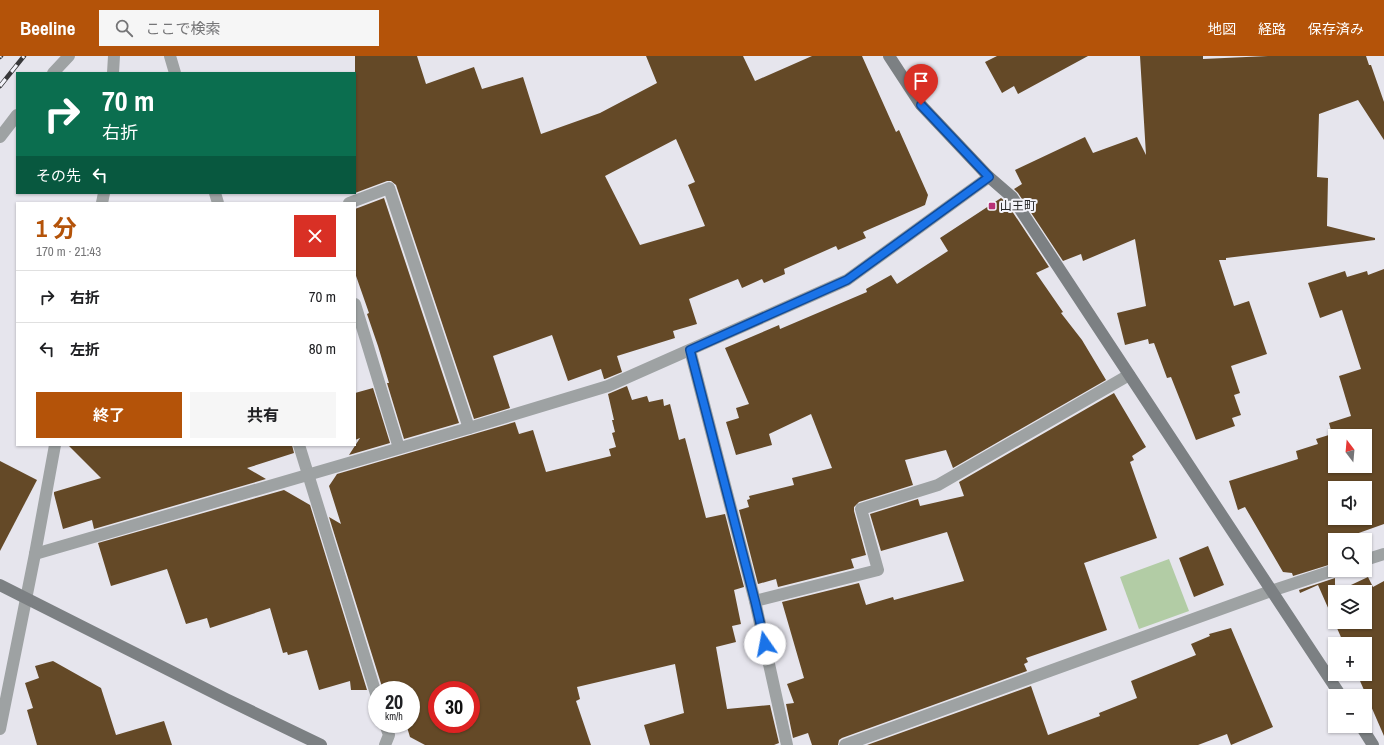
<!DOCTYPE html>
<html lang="ja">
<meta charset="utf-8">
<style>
:root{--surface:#fff;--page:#f6f6f6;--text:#202124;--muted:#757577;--line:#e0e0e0;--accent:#b45309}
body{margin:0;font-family:"Archivo Narrow","Noto Sans JP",sans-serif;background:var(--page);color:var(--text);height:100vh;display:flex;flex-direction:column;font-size:15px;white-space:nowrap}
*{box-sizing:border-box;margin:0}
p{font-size:13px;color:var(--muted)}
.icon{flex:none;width:22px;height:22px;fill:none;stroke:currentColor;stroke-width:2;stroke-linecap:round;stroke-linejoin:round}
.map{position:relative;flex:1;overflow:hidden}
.panel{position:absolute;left:16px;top:146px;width:340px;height:244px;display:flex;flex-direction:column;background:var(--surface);border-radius:0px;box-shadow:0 1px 3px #0004}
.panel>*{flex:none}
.banner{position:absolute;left:16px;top:16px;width:340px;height:122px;border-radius:0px;box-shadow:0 1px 3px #0004;background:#0b6e4f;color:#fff;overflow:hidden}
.needle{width:26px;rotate:344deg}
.tools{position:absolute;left:1328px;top:373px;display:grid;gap:8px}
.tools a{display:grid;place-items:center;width:44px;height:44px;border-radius:0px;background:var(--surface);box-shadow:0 1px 3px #0004;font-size:20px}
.speed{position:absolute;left:368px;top:625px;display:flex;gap:8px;font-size:20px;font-weight:700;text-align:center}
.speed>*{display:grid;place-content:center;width:52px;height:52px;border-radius:50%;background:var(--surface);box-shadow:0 1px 3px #0004;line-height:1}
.speed small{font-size:10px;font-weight:400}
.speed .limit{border:6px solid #d22;background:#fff;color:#111}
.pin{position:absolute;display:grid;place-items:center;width:34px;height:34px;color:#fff;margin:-41px -17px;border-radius:50% 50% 50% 0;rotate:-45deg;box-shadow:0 0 4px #0007}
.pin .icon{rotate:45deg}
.me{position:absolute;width:44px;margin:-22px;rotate:348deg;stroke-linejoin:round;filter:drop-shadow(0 0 3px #0008)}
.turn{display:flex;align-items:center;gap:14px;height:84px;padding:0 20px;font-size:18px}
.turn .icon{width:52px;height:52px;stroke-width:2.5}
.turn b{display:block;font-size:28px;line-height:34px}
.then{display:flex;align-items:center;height:38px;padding:0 20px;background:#0003;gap:8px;font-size:15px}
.round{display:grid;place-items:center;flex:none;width:42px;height:42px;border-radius:0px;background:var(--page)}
.summary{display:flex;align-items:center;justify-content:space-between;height:68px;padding:0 20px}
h1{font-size:24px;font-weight:700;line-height:30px;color:var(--accent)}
.action{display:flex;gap:8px;margin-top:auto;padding:8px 20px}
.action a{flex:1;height:46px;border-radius:0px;background:var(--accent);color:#fff;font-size:16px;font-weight:700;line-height:46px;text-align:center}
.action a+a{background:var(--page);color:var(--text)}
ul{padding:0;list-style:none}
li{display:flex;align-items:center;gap:12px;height:52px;padding:0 20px;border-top:1px solid var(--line)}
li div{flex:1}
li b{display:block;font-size:15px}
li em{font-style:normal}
header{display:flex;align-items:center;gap:24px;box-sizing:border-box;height:56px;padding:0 20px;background:var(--accent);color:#fff}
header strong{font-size:19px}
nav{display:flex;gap:22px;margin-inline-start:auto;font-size:14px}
.search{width:280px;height:36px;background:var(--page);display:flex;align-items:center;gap:10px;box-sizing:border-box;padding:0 14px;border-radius:0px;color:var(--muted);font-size:15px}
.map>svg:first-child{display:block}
.green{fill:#b2cca5}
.building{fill:#644927;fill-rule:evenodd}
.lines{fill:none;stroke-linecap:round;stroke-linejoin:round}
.street{stroke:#9ea2a3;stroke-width:12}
.secondary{stroke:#7c8083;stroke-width:12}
.rail-casing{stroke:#38383a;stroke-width:4.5}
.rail{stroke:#f3f3fa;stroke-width:3;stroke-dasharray:9;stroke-linecap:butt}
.route-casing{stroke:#114b97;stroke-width:10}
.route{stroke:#1a73e8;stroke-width:7}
.poi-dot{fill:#b83276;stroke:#f3f3fa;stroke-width:1.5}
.labels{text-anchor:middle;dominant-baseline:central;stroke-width:4;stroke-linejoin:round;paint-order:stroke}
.poi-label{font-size:12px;fill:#222224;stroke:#f3f3fa;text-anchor:start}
</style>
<header>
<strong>Beeline</strong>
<div class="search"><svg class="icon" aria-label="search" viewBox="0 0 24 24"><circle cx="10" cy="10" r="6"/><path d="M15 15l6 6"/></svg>ここで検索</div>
<nav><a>地図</a><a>経路</a><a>保存済み</a></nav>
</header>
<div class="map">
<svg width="1384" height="689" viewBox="0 0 1384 689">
<rect width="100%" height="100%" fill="#e6e5ed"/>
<path class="green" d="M 1169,503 L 1189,555 L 1139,573 L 1120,521 Z"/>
<g class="building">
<path d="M 355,0 L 417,0 L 426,28 L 474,11 L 482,33 L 523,21 L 541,78 L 600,57 L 657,27 L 646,0 L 743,0 L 755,25 L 812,0 L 862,0 L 896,76 L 899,74 L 928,139 L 925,149 L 863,176 L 866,182 L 838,194 L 836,190 L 784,213 L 785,218 L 764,227 L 762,223 L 742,232 L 738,223 L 689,243 L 697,268 L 673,275 L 675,282 L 617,300 L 622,316 L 605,323 L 604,323 L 601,313 L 568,325 L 552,279 L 493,300 L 510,352 L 474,363 L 396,129 L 391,125 L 387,125 L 355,137 ZM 676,83 L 695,126 L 688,129 L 705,170 L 640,189 L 605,120 Z"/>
<path d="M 997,0 L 1088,0 L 1018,38 L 1014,30 L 1002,37 L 985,6 Z"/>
<path d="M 1140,0 L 1203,0 L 1203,3 L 1268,0 L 1366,0 L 1369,9 L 1371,9 L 1384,46 L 1384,84 L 1358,44 L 1319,58 L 1317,121 L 1328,122 L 1327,170 L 1375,182 L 1375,184 L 1226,202 L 1226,204 L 1219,204 L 1234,250 L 1249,245 L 1267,298 L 1231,310 L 1240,337 L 1234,339 L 1241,359 L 1232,362 L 1235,370 L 1196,384 L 1171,321 L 1167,322 L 1154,287 L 1149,288 L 1148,283 L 1125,289 L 1117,257 L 1146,250 L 1135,183 L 1083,205 L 1081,198 L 1063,205 L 1018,137 L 1014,133 L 1022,128 L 1015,114 L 1085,81 L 1093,97 L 1137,81 L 1146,99 Z"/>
<path d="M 384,142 L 459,367 L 404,383 L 387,327 L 389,327 L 378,290 L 367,258 L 369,257 L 355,217 L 355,153 Z"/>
<path d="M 1001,142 L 1006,146 L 1049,211 L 1036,217 L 1063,256 L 1061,257 L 1082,284 L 1106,324 L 953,412 L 946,394 L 905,404 L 913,429 L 859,446 L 854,451 L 854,455 L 866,499 L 851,503 L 854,512 L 778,531 L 776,523 L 758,528 L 739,454 L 749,451 L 747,444 L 750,443 L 749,440 L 794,429 L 792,422 L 832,412 L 811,358 L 769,378 L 772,389 L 736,399 L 726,366 L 739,362 L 736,352 L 749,348 L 725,292 L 779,269 L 780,273 L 867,236 L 866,233 L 891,219 L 897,228 L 948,195 L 940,182 Z"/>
<path d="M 1384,213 L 1384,468 L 1339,484 L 1335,484 L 1335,507 L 1293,520 L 1292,517 L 1283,516 L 1245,451 L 1238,454 L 1229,425 L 1298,403 L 1296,395 L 1318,388 L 1316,383 L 1332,378 L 1329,367 L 1351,360 L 1339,320 L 1361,313 L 1342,254 L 1320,262 L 1308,227 L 1345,215 L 1347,221 L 1367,215 L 1368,219 ZM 1335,380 L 1365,380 L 1365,410 L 1335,410 ZM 1335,432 L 1365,432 L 1365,462 L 1335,462 Z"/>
<path d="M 627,330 L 632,344 L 647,340 L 649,346 L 663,343 L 664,350 L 670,348 L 679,384 L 685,382 L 706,462 L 725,458 L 744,531 L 734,534 L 741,568 L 732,570 L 736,586 L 716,591 L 727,653 L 770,649 L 779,687 L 774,689 L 650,689 L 644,669 L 684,657 L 675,608 L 577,631 L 580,643 L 576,645 L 591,689 L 425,689 L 410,681 L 406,668 L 402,669 L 402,668 L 411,668 L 411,634 L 383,634 L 329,461 L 341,468 L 329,430 L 337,418 L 515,366 L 519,378 L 533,374 L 546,416 L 611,400 L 609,393 L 616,391 L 612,377 L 615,376 L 612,364 L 614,364 L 608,338 ZM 437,634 L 471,634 L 471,668 L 437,668 Z"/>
<path d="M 373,332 L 390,387 L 349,399 L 360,382 L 355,384 L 355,337 Z"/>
<path d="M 1114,337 L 1146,391 L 1132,400 L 1134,404 L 1130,406 L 1157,482 L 1084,507 L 1107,574 L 1026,602 L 1028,606 L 1024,608 L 1027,615 L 842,682 L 839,684 L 838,689 L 812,689 L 808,677 L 793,682 L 786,648 L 794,647 L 787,628 L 804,622 L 782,546 L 859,527 L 866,549 L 893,541 L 894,544 L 964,525 L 947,476 L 881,495 L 870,458 L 918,443 L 920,450 L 964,440 L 959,426 Z"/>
<path d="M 68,389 L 292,389 L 294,397 L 247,412 L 266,423 L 94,473 L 92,464 L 63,473 L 54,438 L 54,436 L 101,422 Z"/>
<path d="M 0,405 L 37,424 L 0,495 Z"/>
<path d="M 284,434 L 310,449 L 367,634 L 351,634 L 350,625 L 319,634 L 307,594 L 288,599 L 287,596 L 283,597 L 270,552 L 210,572 L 207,562 L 186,568 L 167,513 L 111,530 L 98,487 Z"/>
<path d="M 1208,490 L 1224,529 L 1194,541 L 1179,502 Z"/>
<path d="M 1368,521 L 1373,531 L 1384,525 L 1384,680 L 1357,618 L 1365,618 L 1365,588 L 1344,588 L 1318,529 L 1300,537 L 1299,534 L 1335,522 L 1335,566 L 1365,566 L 1365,536 L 1336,536 Z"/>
<path d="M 1231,572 L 1273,671 L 1231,689 L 1227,678 L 1198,689 L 867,689 L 1031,630 L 1048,679 L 1100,660 L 1099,657 L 1137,642 L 1131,625 L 1196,599 L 1191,588 L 1210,580 L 1209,578 Z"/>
<path d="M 53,605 L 101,632 L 116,679 L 164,665 L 172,689 L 37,689 L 27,654 L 33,652 L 25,627 L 39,622 L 35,610 Z"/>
</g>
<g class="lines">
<g class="street">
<path d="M 170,0 L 175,17"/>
<path d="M 53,17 L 69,0"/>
<path d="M 113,17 L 114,0"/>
<path d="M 0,81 L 17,59"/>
<path d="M 215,137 L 218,147"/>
<path d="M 102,147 L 104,137"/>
<path d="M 349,147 L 389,132 L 469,372"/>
<path d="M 355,248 L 399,392"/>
<path d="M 690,294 L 755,545 L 787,689"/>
<path d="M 299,389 L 377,641"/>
<path d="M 35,498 L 469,372 L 608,330 L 847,224 L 989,121"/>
<path d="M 1365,504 L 1384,498"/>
<path d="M 755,545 L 878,514 L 861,453 L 938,429 L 1129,319"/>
<path d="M 0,673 L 35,498 L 55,389"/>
<path d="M 385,689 L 389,679 L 385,668"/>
<path d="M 845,689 L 1271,535 L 1335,514"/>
</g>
<g class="secondary">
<path d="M 889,0 L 921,49 L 989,121 L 1012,141 L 1341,640"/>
<path d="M 0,529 L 226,643 L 321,689"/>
<path d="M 1361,670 L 1373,689"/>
</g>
<defs>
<g id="rail">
<path d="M 0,1 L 1,0"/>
<path d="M 0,30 L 24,0"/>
</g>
</defs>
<use href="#rail" class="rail-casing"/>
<use href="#rail" class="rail"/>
</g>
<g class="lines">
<defs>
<path id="route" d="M 765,588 L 755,545 L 690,294 L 847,224 L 989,121 L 921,49"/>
</defs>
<use href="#route" class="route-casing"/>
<use href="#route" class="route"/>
</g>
<rect class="poi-dot" x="988" y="146" width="8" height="8" rx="2"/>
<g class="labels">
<g class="poi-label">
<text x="1000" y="150">山王町</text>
</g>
</g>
</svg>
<div class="tools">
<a><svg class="needle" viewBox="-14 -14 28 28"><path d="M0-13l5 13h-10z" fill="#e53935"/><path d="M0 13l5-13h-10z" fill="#757577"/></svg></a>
<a><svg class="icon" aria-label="sound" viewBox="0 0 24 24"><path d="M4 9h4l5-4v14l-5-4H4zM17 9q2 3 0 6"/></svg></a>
<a><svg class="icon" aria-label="search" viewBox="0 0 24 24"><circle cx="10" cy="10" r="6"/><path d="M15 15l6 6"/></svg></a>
<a><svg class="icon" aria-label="layers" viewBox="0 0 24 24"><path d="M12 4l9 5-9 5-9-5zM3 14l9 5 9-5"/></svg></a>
<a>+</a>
<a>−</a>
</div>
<div class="speed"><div>20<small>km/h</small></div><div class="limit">30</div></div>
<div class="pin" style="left:921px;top:49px;background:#d93025"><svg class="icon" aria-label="arrive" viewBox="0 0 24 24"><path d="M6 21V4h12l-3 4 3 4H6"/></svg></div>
<svg class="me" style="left:765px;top:588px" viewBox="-20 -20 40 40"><circle r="19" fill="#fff"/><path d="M0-13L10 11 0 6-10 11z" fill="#1a73e8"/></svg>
<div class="banner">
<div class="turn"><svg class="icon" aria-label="right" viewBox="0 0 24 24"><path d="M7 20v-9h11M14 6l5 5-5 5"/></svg><div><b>70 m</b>右折</div></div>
<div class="then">その先<svg class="icon" aria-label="left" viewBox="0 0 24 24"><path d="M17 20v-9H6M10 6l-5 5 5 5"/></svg></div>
</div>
<section class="panel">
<div class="summary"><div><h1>1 分</h1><p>170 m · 21:43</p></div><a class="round" style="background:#d93025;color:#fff"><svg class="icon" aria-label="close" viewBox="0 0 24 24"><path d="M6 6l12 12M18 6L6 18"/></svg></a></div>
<ul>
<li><svg class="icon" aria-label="right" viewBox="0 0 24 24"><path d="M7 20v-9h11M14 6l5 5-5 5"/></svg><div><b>右折</b></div><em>70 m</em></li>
<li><svg class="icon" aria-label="left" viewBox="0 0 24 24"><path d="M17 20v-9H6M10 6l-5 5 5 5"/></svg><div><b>左折</b></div><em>80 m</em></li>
</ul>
<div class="action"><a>終了</a><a>共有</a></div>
</section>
</div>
